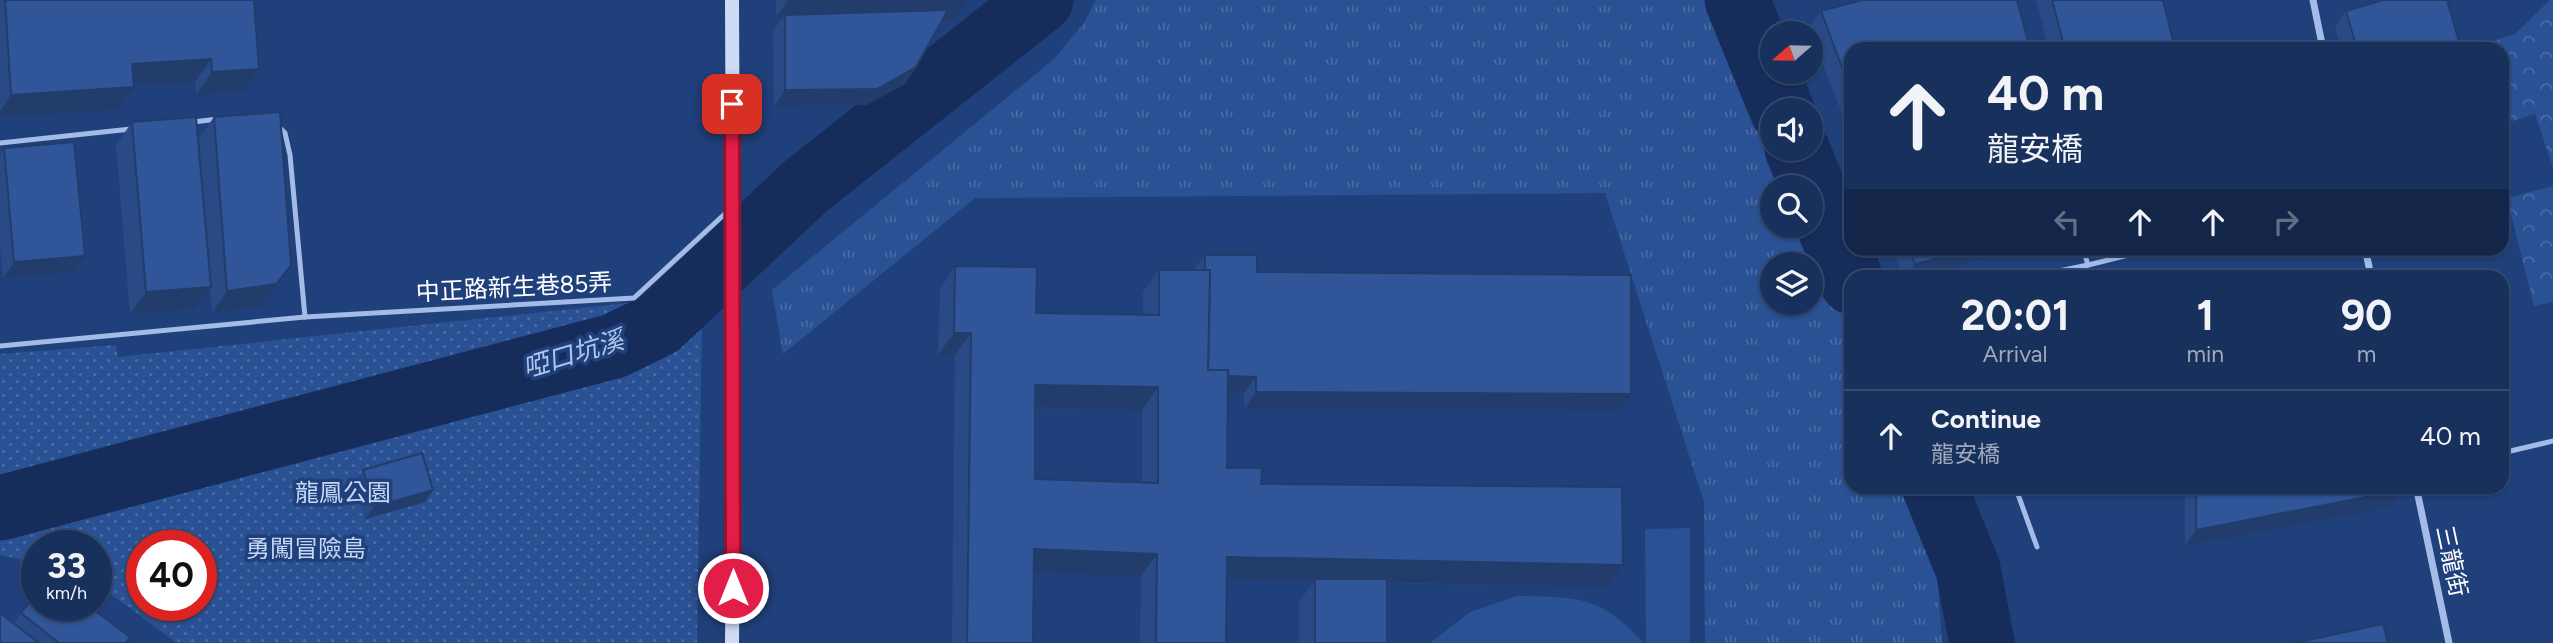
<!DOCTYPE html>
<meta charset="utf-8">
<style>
:root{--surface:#18305c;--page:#213862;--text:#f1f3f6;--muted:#9fa9bb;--line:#364b72}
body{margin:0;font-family:Figtree,"Noto Sans TC",sans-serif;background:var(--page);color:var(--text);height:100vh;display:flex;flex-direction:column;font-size:26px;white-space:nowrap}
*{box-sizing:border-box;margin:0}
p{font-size:23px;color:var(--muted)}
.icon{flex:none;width:38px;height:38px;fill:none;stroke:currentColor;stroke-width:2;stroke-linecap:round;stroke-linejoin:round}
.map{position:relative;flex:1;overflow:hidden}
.drawer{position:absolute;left:1844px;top:270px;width:665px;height:224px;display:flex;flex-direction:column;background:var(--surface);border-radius:21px;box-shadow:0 2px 5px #0004,0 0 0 2px var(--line)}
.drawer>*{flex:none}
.top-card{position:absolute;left:1844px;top:42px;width:665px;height:214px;border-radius:21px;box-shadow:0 2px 5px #0004,0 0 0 2px var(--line);background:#18305c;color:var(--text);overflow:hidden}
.needle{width:46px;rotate:250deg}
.controls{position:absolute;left:1760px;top:21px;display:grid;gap:14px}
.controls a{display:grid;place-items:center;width:63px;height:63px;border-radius:50%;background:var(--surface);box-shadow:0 2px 5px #0004,0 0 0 2px var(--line);font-size:35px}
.speed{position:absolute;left:21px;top:530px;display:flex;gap:14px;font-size:35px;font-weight:700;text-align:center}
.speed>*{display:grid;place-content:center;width:91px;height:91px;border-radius:50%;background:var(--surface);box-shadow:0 2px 5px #0004,0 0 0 2px var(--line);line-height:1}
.speed small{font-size:18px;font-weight:400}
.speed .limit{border:10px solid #d22;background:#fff;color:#111}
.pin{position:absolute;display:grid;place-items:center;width:60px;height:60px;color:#fff;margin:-30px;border-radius:14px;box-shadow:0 4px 10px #0006}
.me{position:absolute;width:77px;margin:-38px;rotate:0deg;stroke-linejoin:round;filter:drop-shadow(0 0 5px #0008)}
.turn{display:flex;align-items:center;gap:24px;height:147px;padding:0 28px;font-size:32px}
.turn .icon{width:91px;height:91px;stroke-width:2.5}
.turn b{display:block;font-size:49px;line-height:60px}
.lanes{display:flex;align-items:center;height:66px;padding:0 28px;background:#0003;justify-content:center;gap:35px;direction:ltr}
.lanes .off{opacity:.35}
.eta{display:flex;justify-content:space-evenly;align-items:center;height:119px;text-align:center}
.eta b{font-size:42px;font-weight:700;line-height:49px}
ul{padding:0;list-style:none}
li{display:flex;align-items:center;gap:21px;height:91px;padding:0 28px;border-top:2px solid var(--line)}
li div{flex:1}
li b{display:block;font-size:26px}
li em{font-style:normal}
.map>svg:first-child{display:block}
.grass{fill:url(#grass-tufts);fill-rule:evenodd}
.forest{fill:url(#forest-crowns)}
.park{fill:url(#park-dots);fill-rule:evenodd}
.pitch{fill:#2a5193}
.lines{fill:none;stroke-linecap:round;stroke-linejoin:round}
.river{stroke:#162d5b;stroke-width:65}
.lane{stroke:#a3bbe6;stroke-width:5}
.street{stroke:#a3bbe6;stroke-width:7}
.secondary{stroke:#cddbf5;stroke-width:14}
.wall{fill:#294a84;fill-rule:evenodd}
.shaded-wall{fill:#223c6b}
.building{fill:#305699;stroke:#223c6b;stroke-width:2;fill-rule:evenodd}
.route-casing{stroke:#92132f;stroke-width:18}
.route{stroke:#e11d48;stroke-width:12}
.labels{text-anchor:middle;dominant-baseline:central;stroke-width:7;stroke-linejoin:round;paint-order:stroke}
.street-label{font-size:24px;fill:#fff;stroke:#20407b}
.park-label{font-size:24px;fill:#c6d7f5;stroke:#20407b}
.water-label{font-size:26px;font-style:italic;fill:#aec6ee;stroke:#20407b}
</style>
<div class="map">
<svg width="2553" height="643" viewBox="0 0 2553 643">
<defs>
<pattern id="grass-tufts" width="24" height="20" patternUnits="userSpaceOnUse" patternTransform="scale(1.75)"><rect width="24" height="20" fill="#2a5193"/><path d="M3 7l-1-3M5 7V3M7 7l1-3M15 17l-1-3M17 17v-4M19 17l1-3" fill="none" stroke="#4a6ba3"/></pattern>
<pattern id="forest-crowns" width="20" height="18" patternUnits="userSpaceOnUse" patternTransform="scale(1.75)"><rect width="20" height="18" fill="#2a5193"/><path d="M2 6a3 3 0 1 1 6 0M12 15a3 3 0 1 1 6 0" fill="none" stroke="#4a6ba3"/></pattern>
<pattern id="park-dots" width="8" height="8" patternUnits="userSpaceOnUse" patternTransform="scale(1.75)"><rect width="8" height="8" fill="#2a5193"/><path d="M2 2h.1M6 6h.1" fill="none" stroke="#4a6ba3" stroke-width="1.8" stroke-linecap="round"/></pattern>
</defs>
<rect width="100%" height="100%" fill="#20407b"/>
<path class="grass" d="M 1096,0 L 1714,0 L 1773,143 L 1773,149 L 1775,149 L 1791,187 L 1773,187 L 1773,226 L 1807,226 L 1851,335 L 1852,486 L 1914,487 L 1935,539 L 1942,643 L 1705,643 L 1704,502 L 1605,193 L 975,198 L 783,354 L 772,290 L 1054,59 L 1084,23 ZM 1773,264 L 1811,264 L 1811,303 L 1773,303 Z"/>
<g class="forest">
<path d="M 2550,0 L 2553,0 L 2553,168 L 2535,114 L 2503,124 L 2502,49 L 2469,49 L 2515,34 Z"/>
<path d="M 2553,186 L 2553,302 L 2534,306 L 2507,198 Z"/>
</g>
<path class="park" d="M 638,302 L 619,325 L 457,367 L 468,405 L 642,357 L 702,321 L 697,643 L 177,643 L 96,583 L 96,546 L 37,546 L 37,592 L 30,593 L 20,559 L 0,555 L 0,354 L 116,345 L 118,357 ZM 142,546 L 201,546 L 201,606 L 142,606 Z"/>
<g class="pitch">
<path d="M 1690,528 L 1690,643 L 1646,643 L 1645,529 Z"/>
<path d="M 1517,596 C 1576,597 1602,596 1643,643 L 1430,643 L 1470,612 Z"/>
</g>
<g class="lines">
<g class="river">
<path d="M 1737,0 L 1782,110"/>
<path d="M 1797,149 L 1852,282"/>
<path d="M 1934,486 L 1968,569 L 1982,643"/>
<path d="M 0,508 L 614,346 L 659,324 L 806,186 L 1041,0"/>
</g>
<g class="lane">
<path d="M 193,122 L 218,119"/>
<path d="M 277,125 L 285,133 L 290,155 L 305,317"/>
<path d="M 0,143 L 131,129"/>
<path d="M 2083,248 L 2088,265 L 2157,248"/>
<path d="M 2035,276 L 2088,265"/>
<path d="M 0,346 L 305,317 L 634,298 L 729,210"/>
<path d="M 2502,453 L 2553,441"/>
<path d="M 2015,486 L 2037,547"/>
</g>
<g class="street">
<path d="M 2313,0 L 2323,49"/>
<path d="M 2365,248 L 2371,276"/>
<path d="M 2416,486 L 2449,643"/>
</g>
<path class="secondary" d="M 732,0 L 734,456 L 732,643"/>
</g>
<g class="wall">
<path d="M 0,0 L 254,0 L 259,69 L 243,92 L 196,95 L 195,82 L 133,86 L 118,110 L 0,117 Z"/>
<path d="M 776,0 L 969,0 L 955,20 L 943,20 L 916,67 L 905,84 L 866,105 L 774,106 L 773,31 L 783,17 L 776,17 Z"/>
<path d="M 2036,0 L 2163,0 L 2175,49 L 2049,49 Z"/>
<path d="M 1821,11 L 1852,49 L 1852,140 L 1809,28 Z"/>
<path d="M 2346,11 L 2461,49 L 2341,49 L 2335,27 Z"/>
<path d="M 214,117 L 291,265 L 260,307 L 212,313 L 210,289 L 195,309 L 130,314 L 116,145 L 132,122 L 198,139 Z"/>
<path d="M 4,148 L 73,272 L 3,279 L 0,245 L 0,154 Z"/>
<path d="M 1892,248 L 2026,248 L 1918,276 L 1903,276 Z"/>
<path d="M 1205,255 L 1257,272 L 1620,410 L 1245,408 L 1244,393 L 1228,393 L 1227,468 L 1261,484 L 1623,565 L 1608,587 L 1387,583 L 1387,643 L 1299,643 L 1299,602 L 1314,581 L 1226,580 L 1226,643 L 1140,643 L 1141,576 L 1034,572 L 1033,643 L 952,643 L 955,355 L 938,355 L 940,289 L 955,266 L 1036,313 L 1143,315 L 1143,292 L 1159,270 L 1194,270 ZM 1035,408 L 1142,410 L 1142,482 L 1035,479 Z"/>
<path d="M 363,470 L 433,490 L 425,502 L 365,519 L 355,482 Z"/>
<path d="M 2185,486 L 2401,486 L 2391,507 L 2185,546 Z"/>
<path d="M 37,606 L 126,643 L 0,643 L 21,613 Z"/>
</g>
<g class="shaded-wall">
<path d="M 788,0 L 969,0 L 955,20 L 785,17 L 785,15 L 783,17 L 776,17 Z"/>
<path d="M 211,59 L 195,82 L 116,87 L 132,64 Z"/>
<path d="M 916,67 L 905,84 L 866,105 L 774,106 L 785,90 Z"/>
<path d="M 259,69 L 243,92 L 196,95 L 212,72 Z"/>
<path d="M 134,87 L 118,110 L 0,117 L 0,111 L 11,95 Z"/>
<path d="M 1975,248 L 2026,248 L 1918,276 L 1907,276 L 1915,264 Z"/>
<path d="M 85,256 L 73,272 L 3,279 L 14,262 Z"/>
<path d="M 291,265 L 260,307 L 212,313 L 227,291 Z"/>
<path d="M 211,287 L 195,309 L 130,314 L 146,292 Z"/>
<path d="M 954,333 L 971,333 L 955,355 L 938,355 Z"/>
<path d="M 1204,376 L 1256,377 L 1244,393 L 1193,392 Z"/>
<path d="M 1035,385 L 1158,387 L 1142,410 L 1020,407 Z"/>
<path d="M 1256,392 L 1631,394 L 1620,410 L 1245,408 Z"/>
<path d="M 433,490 L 425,502 L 365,519 L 374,507 Z"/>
<path d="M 2402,490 L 2391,507 L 2185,546 L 2196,530 Z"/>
<path d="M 1034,549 L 1157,554 L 1141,576 L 1019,572 Z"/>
<path d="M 1227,557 L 1623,565 L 1608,587 L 1315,581 L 1315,579 L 1314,581 L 1211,579 Z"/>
</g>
<g class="building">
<path d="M 5,0 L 254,0 L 259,69 L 212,72 L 211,59 L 132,64 L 134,87 L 11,95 Z"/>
<path d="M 1862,0 L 2017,0 L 2030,49 L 1852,49 L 1852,94 L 1821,11 Z"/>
<path d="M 2052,0 L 2163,0 L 2175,49 L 2065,49 Z"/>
<path d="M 2383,0 L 2447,0 L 2461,49 L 2357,49 L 2346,11 Z"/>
<path d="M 948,10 L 916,67 L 877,89 L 785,90 L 785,15 Z"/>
<path d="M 280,112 L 291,265 L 276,284 L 227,291 L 214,117 Z"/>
<path d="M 196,117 L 211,287 L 146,292 L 132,122 Z"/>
<path d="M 74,142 L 85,256 L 14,262 L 4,148 Z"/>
<path d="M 1909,248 L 1975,248 L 1915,264 Z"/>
<path d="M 1205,255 L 1257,255 L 1257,272 L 1631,275 L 1631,394 L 1256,392 L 1256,377 L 1228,376 L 1228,370 L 1208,370 L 1210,270 L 1205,270 Z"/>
<path d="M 955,266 L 1037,267 L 1036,313 L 1159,315 L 1159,270 L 1210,270 L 1208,370 L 1228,370 L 1227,468 L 1262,468 L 1261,484 L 1622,487 L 1623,565 L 1227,557 L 1226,643 L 1156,643 L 1157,554 L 1034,549 L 1033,643 L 967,643 L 971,333 L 954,333 ZM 1035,385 L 1158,387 L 1158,483 L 1035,479 Z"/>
<path d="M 422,453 L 433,490 L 374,507 L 363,470 Z"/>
<path d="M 2196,486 L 2401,486 L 2402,490 L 2196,530 Z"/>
<rect x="1315" y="579" width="72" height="64"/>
<path d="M 37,593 L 37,606 L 89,606 L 130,637 L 126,643 L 59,643 L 21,613 Z"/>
<path d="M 0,613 L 39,643 L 0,643 Z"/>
<path d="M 2383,624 L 2388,643 L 2295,643 Z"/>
</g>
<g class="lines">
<defs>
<path id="route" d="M 732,104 L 733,588"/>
</defs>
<use href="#route" class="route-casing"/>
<use href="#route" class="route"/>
</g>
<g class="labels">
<g class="street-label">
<text transform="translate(514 287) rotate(-3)">中正路新生巷85弄</text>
<text transform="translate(2452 561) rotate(78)">三龍街</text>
</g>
<g class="park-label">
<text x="343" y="492">龍鳳公園</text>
<text x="306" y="548">勇闖冒險島</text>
</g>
<g class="water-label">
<text transform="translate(573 354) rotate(-17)">啞口坑溪</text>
</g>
</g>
</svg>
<div class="controls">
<a><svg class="needle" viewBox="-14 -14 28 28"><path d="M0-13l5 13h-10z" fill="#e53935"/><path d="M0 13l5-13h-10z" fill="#9fa9bb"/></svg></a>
<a><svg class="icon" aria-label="sound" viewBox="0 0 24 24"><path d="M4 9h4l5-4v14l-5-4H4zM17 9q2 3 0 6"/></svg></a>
<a><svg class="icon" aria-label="search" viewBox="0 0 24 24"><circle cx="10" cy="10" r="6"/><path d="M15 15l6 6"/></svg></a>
<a><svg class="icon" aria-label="layers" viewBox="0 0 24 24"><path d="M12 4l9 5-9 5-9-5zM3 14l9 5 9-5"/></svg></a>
</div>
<div class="speed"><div>33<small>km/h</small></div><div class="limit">40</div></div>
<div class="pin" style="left:732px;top:104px;background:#d93025"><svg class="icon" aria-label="arrive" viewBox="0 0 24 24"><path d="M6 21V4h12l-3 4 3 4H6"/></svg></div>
<svg class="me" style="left:733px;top:588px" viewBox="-20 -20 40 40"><circle r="17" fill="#e11d48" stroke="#fff" stroke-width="3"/><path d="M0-11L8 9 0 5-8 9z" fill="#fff"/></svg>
<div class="top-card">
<div class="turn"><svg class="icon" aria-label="ahead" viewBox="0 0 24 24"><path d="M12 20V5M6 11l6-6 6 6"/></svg><div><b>40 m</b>龍安橋</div></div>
<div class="lanes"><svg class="icon off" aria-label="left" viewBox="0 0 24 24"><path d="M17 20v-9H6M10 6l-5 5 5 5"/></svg><svg class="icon" aria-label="ahead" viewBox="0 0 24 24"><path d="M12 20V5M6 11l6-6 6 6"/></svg><svg class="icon" aria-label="ahead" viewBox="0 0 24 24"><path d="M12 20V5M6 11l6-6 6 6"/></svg><svg class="icon off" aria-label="right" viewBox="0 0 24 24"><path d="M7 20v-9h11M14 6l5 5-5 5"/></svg></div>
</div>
<section class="drawer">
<div class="eta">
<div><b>20:01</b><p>Arrival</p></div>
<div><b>1</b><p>min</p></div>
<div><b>90</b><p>m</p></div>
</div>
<ul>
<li><svg class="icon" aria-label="ahead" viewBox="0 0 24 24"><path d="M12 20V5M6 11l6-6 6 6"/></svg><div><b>Continue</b><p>龍安橋</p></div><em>40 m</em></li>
</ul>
</section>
</div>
